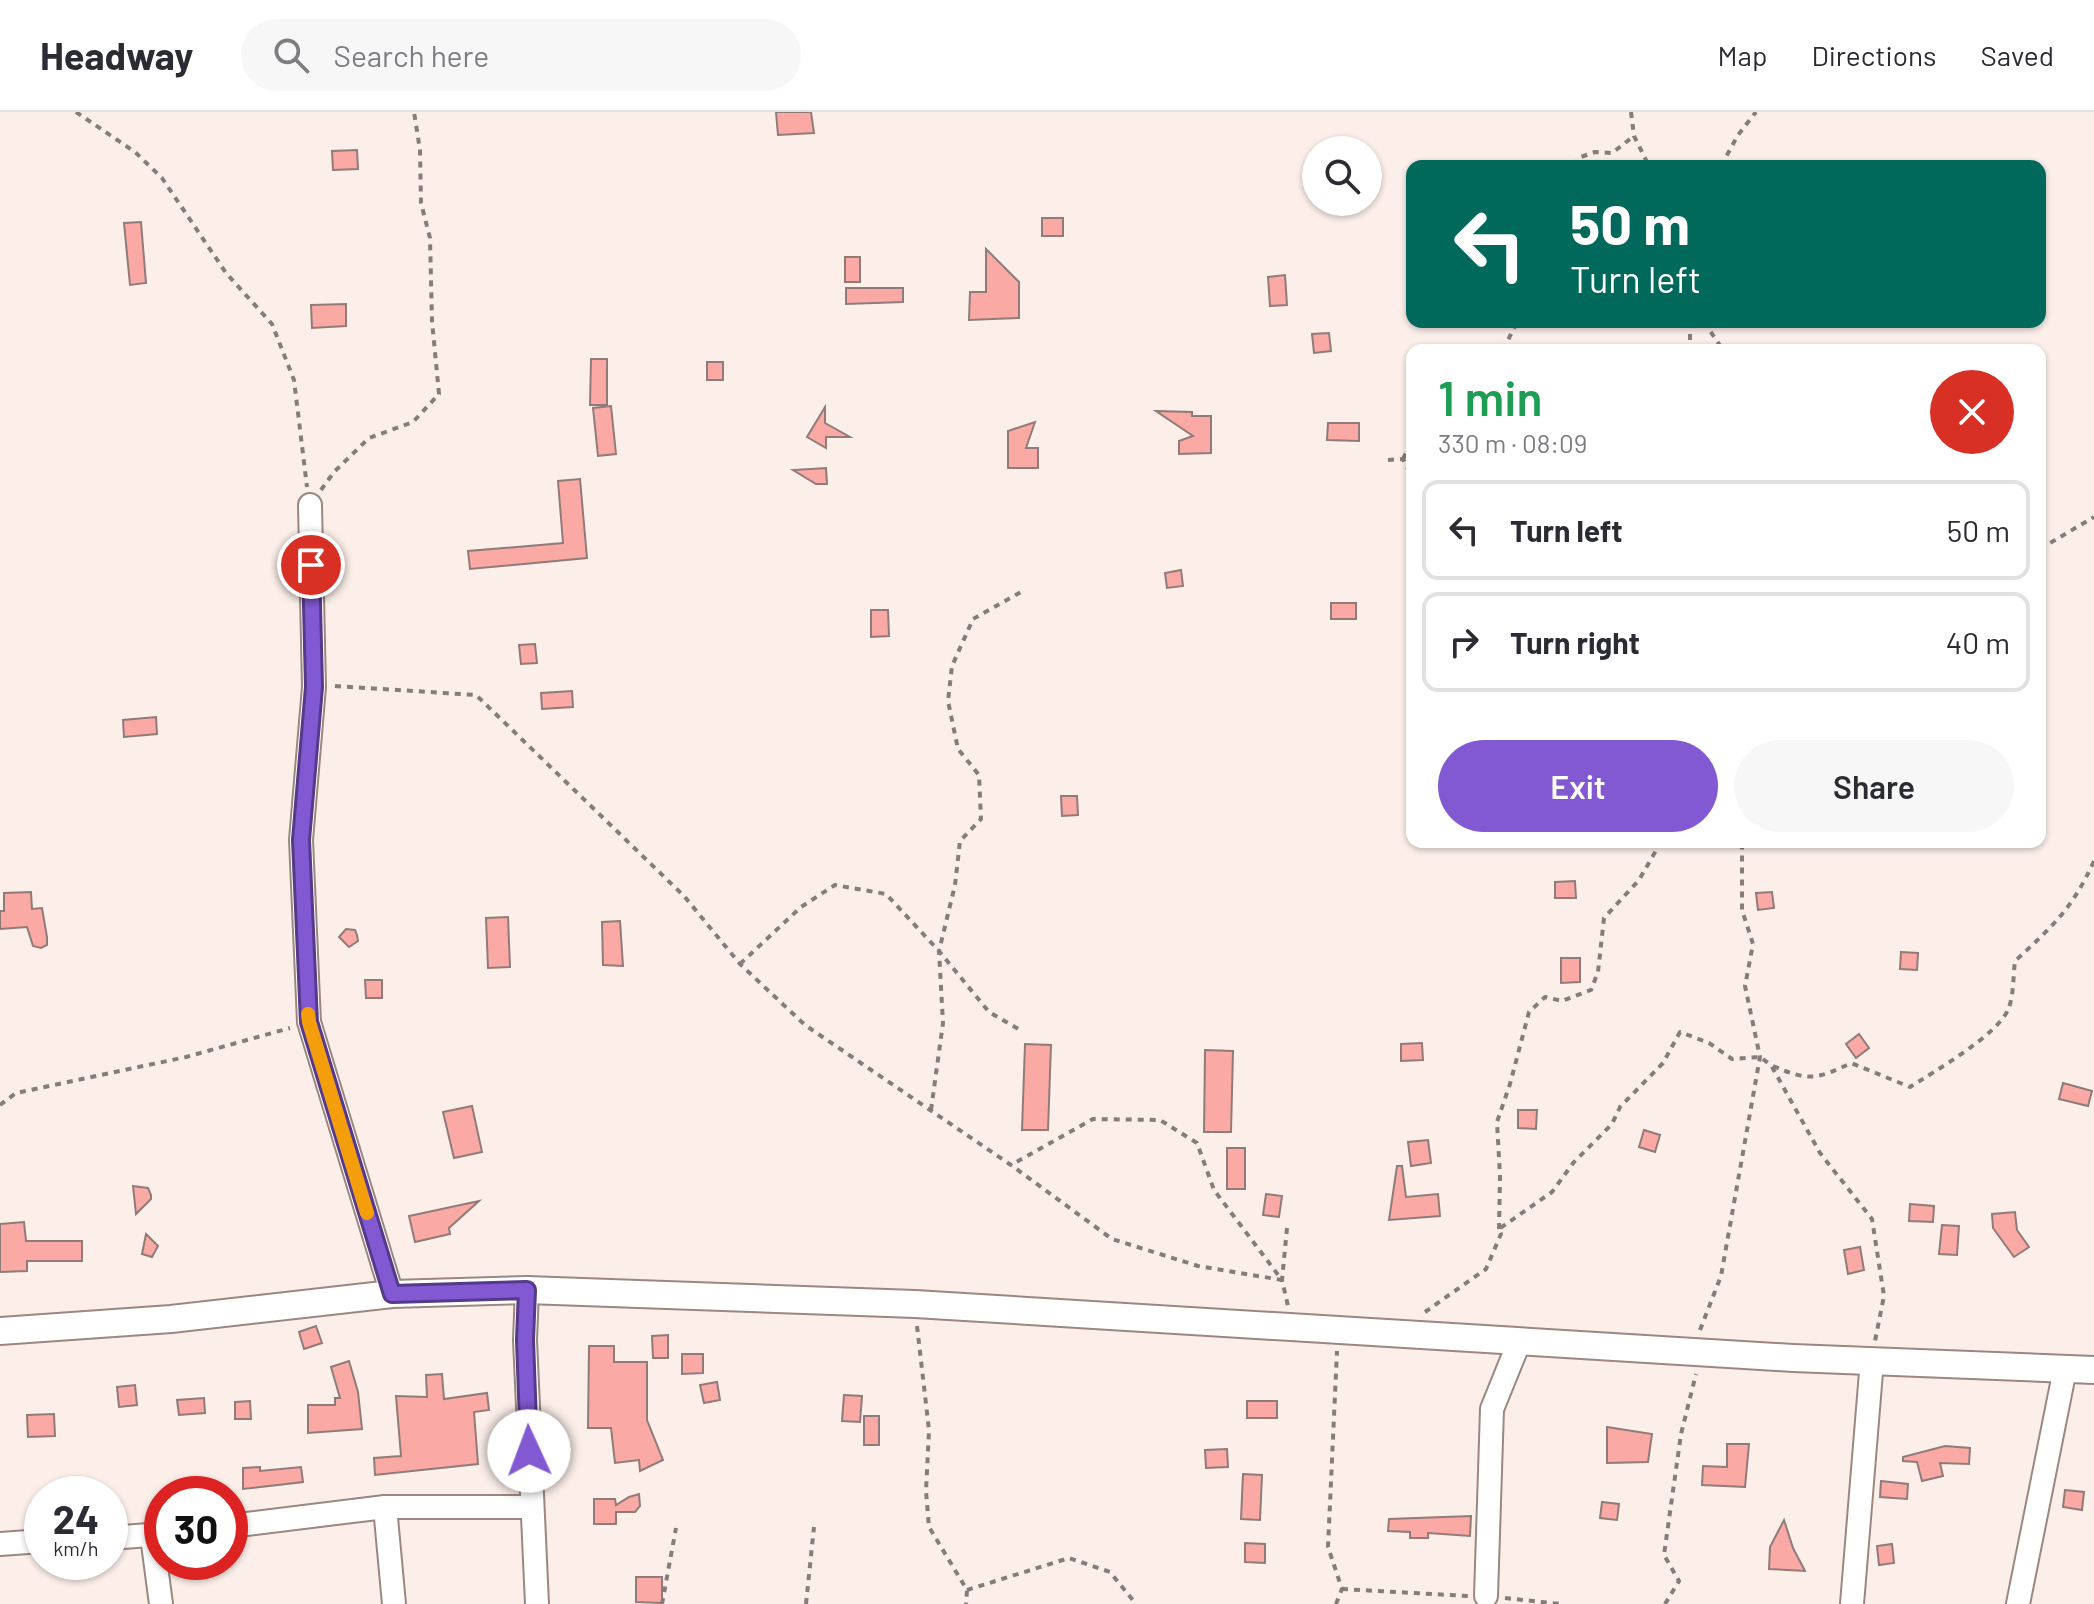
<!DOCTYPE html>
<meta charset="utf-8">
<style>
:root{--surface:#fff;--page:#f7f7f7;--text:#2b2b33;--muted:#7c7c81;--line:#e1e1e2;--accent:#8259d3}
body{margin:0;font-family:Barlow,sans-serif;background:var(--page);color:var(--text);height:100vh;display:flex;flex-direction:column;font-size:30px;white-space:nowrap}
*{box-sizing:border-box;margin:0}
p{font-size:26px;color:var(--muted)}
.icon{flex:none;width:44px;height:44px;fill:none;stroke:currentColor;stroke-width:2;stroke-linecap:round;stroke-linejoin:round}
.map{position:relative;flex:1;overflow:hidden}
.side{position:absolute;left:1406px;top:232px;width:640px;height:504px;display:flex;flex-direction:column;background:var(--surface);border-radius:16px;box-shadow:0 2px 6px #0004}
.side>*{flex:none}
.banner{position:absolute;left:1406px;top:48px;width:640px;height:168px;border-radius:16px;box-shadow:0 2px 6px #0004;background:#00695c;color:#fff;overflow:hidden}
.controls{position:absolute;left:1302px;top:24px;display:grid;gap:16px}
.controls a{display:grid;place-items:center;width:80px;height:80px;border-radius:50%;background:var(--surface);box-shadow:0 2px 6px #0004;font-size:40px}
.speed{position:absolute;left:24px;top:1364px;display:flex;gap:16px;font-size:40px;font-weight:700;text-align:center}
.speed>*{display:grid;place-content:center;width:104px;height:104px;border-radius:50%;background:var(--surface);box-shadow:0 2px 6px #0004;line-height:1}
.speed small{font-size:20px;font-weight:400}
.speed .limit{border:12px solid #d22;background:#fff;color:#111}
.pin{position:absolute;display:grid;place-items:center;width:68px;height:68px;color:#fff;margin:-34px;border:4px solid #fff;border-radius:50%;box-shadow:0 2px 8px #0007}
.me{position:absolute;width:88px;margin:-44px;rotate:358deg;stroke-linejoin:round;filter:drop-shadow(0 0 6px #0008)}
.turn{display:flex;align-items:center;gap:28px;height:168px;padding:0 32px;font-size:36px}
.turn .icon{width:104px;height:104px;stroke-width:2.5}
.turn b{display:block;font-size:56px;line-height:68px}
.round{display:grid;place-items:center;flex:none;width:84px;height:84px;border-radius:42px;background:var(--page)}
.headline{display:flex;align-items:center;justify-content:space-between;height:136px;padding:0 32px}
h1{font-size:48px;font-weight:600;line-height:60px;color:#1e9e55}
.button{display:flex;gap:16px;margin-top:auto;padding:16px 32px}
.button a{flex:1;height:92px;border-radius:48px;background:var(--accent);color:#fff;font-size:32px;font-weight:600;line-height:92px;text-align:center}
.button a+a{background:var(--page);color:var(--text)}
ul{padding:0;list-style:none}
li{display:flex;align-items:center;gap:24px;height:100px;margin:0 16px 12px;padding:0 16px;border:4px solid var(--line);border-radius:16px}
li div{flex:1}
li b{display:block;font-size:30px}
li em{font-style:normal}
header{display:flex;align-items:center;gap:48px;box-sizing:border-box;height:112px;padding:0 40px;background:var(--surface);border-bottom:2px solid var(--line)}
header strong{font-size:38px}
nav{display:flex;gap:44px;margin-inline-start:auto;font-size:28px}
.search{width:560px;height:72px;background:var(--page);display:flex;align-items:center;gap:20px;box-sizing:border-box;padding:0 28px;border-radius:44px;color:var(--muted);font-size:30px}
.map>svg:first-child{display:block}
.building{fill:#fba9a5;stroke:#907b79;stroke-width:2}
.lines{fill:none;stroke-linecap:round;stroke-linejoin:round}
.minor-casing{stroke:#9b877f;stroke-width:26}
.tertiary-casing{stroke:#9b877f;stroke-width:30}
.path{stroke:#867c78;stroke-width:4;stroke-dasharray:6 6;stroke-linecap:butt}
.minor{stroke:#fff;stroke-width:22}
.tertiary{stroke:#fff;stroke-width:26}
.route-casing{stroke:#543a89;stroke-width:20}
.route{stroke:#8259d3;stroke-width:14}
.slow{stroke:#f59e0b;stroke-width:14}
</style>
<header>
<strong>Headway</strong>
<div class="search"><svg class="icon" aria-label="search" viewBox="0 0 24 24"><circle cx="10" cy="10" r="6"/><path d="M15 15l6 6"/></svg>Search here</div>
<nav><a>Map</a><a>Directions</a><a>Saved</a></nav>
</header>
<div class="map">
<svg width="2094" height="1492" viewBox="0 0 2094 1492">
<rect width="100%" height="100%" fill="#fcefea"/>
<g class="building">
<path d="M 776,0 L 811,0 L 814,21 L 778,23 Z"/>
<path d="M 357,38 L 358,57 L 333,58 L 332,39 Z"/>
<rect x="1042" y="106" width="21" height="18"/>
<path d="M 141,110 L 146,171 L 130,173 L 124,111 Z"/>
<path d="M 986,137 L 1019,170 L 1019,206 L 969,208 L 970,180 L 986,180 Z"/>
<rect x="845" y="145" width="15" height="25"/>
<path d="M 1285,163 L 1287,193 L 1270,194 L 1268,165 Z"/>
<path d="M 846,176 L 903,176 L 903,190 L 846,192 Z"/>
<path d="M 346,192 L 346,214 L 312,216 L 311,193 Z"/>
<path d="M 1329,221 L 1331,239 L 1314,241 L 1312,222 Z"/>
<path d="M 591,247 L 607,247 L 607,293 L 590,293 Z"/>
<rect x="707" y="250" width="16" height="18"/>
<path d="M 611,294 L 616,342 L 598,344 L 593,296 Z"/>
<path d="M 825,295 L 825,311 L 850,325 L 826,325 L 826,336 L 807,325 Z"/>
<path d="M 1156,299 L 1192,300 L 1192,304 L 1211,304 L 1211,341 L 1179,342 L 1179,329 L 1193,324 Z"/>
<path d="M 1035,310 L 1026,336 L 1038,336 L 1038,356 L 1008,356 L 1008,319 Z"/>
<path d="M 1328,311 L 1359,311 L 1359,329 L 1327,328 Z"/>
<path d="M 826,356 L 827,372 L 816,372 L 793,358 Z"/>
<path d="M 580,367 L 587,446 L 470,457 L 468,439 L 563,431 L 558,369 Z"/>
<path d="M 1181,458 L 1183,474 L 1167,476 L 1165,461 Z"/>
<rect x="1331" y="491" width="25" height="16"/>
<path d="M 871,498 L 888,498 L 889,524 L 871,525 Z"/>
<path d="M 535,532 L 537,551 L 521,552 L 519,533 Z"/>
<path d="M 572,579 L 573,595 L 542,597 L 541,581 Z"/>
<path d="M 156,605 L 157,622 L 124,625 L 123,608 Z"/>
<path d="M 1061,684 L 1077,684 L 1078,703 L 1062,704 Z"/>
<path d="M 1575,769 L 1576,786 L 1555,786 L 1555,770 Z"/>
<path d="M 31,780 L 32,797 L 42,796 L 47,825 L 47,833 L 41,836 L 33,834 L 27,815 L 0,817 L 0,799 L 4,799 L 4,781 Z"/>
<path d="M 1772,780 L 1774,796 L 1758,798 L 1756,781 Z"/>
<path d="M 508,805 L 510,855 L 488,856 L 486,806 Z"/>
<path d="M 620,809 L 623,854 L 603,853 L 602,810 Z"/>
<path d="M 346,817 L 355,818 L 357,823 L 358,829 L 349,835 L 339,825 Z"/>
<path d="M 1901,840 L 1918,841 L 1917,858 L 1900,857 Z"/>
<path d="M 1561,846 L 1580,846 L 1580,870 L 1561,871 Z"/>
<path d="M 365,868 L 382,868 L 382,886 L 366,886 Z"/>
<path d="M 1859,922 L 1869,936 L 1856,946 L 1846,932 Z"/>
<path d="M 1422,931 L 1423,948 L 1401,949 L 1401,932 Z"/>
<path d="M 1025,932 L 1051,933 L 1048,1018 L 1022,1018 Z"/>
<path d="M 1205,938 L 1233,939 L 1231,1020 L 1204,1020 Z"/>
<path d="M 2063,971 L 2092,979 L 2088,994 L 2059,987 Z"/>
<path d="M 472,994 L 482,1040 L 454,1046 L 443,1000 Z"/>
<path d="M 1518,998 L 1537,998 L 1536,1017 L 1518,1016 Z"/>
<path d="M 1644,1018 L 1660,1023 L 1655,1040 L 1639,1035 Z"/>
<path d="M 1428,1028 L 1431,1051 L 1411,1054 L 1408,1030 Z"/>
<rect x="1227" y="1036" width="18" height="41"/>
<path d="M 1397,1054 L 1402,1054 L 1406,1085 L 1438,1082 L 1440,1104 L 1389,1108 Z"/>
<path d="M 133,1074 L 148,1076 L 151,1083 L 151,1087 L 136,1102 Z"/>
<path d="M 1266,1082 L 1282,1084 L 1279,1105 L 1263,1103 Z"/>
<path d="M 479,1089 L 449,1116 L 450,1122 L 415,1130 L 409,1104 Z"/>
<path d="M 1910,1092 L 1934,1094 L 1933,1110 L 1909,1109 Z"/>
<path d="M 2015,1100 L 2017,1118 L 2029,1135 L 2014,1145 L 1993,1116 L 1992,1102 Z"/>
<path d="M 24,1110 L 26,1129 L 82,1129 L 82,1149 L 27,1149 L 27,1159 L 0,1160 L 0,1112 Z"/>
<path d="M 1942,1113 L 1959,1114 L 1957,1143 L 1939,1142 Z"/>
<path d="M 146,1122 L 158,1134 L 152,1145 L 142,1142 Z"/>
<path d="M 1860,1135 L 1864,1158 L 1848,1162 L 1844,1138 Z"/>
<path d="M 316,1214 L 322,1231 L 304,1237 L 299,1220 Z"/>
<path d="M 668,1223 L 668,1246 L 653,1246 L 652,1224 Z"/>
<path d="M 589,1234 L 614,1234 L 614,1250 L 647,1250 L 647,1308 L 663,1348 L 640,1359 L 639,1348 L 615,1351 L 611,1316 L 588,1316 Z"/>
<path d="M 682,1242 L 703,1242 L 703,1261 L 682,1262 Z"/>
<path d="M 349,1249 L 358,1280 L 362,1317 L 308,1321 L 308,1293 L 335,1293 L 335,1286 L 340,1286 L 331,1255 Z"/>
<path d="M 442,1262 L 444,1287 L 487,1281 L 489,1298 L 474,1300 L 478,1352 L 375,1363 L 374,1346 L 401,1344 L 396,1284 L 427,1285 L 426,1263 Z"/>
<path d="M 717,1270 L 720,1288 L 704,1291 L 700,1273 Z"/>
<path d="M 135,1273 L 137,1293 L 119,1295 L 117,1275 Z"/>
<path d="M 844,1283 L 862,1284 L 860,1310 L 842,1309 Z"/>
<path d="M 204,1286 L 205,1301 L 179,1303 L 177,1288 Z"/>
<path d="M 250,1289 L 251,1307 L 235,1307 L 235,1290 Z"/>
<rect x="1247" y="1289" width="30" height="17"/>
<path d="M 54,1302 L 55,1324 L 28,1325 L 27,1303 Z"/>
<rect x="864" y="1304" width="15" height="29"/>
<path d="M 1607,1315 L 1652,1322 L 1648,1350 L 1607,1351 Z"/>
<path d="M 1727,1332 L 1749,1332 L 1745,1375 L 1702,1373 L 1703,1354 L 1727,1355 Z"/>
<path d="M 1945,1334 L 1970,1336 L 1969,1352 L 1940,1351 L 1943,1364 L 1922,1369 L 1917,1350 L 1903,1349 L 1903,1345 Z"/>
<path d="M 1227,1337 L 1228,1355 L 1206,1356 L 1205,1338 Z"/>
<path d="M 260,1355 L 260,1359 L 301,1355 L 303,1370 L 243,1377 L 243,1356 Z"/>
<path d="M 1243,1362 L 1262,1363 L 1260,1408 L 1241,1407 Z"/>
<path d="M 1881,1369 L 1908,1372 L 1907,1387 L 1880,1385 Z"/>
<path d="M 2065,1378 L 2084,1380 L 2082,1398 L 2063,1395 Z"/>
<path d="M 639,1382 L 640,1394 L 635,1400 L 616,1400 L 616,1412 L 594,1412 L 594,1387 L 615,1387 L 616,1393 L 629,1385 Z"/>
<path d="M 1602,1390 L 1619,1392 L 1617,1408 L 1600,1406 Z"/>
<path d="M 1471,1404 L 1470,1424 L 1428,1421 L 1428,1426 L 1410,1426 L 1410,1420 L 1388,1419 L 1389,1407 Z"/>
<path d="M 1784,1408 L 1793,1436 L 1805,1459 L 1769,1457 L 1770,1435 Z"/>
<path d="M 1245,1431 L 1265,1432 L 1265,1451 L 1245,1450 Z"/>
<path d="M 1892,1432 L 1894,1451 L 1879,1453 L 1877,1434 Z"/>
<path d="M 636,1465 L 662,1465 L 662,1491 L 636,1490 Z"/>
</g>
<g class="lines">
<defs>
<g id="minor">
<path d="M 310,393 L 314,575 L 301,728 L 309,910 L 392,1182"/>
<path d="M 527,1178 L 525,1228 L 537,1492"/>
<path d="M 385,1395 L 394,1492"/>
<path d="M 230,1414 L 385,1395 L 531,1395"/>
<path d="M 152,1424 L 161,1492"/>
<path d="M 110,1426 L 162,1422"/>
<path d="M 0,1432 L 42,1429"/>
<path d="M 1486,1484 L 1492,1297 L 1520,1228"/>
<path d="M 1852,1492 L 1872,1248"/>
<path d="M 2018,1492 L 2065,1257"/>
</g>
<path id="tertiary" d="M 0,1219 L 171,1207 L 392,1182 L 527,1178 L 915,1192 L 1793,1246 L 2094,1258"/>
</defs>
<use href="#minor" class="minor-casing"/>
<use href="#tertiary" class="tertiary-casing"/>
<g class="path">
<path d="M 76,0 L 135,40 L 162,66 L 226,161 L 272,212 L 294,268 L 307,375"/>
<path d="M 1631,0 L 1634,24 L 1649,54"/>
<path d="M 1576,54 L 1578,46 L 1595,40 L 1612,41 L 1634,24"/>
<path d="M 1721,54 L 1738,23 L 1756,0"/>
<path d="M 1690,210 L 1690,238"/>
<path d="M 1704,210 L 1723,238"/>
<path d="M 1503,238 L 1517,210"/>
<path d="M 1403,347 L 1412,329"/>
<path d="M 1388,348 L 1403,347 L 1412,365"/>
<path d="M 321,378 L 334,360 L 369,326 L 413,310 L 439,282 L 432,209 L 430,126 L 421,91 L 420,38 L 414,0"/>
<path d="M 2040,437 L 2094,405"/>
<path d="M 335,574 L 476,583 L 684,784 L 740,852 L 805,913 L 1011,1053 L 1112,1127 L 1198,1154 L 1282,1168 L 1214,1078 L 1197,1031 L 1160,1008 L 1093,1007 L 1011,1053"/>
<path d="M 740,852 L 801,795 L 835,773 L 886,782 L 939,839 L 989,900 L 1020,918"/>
<path d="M 1773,954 C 1808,969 1816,968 1851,951 L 1910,975 C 1935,959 1996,924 2008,898 C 2014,884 2013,864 2015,849 C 2054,813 2072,797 2094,749"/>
<path d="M 0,993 L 16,981 L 186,945 L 290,916"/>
<path d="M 931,998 L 943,911 L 939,839 L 955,773 L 960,729 L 981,707 L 979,663 L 958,637 L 948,589 L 952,554 L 973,507 L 1021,480"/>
<path d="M 1287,1116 L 1282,1168 L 1288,1194"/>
<path d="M 1499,1117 L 1500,1064 L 1497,1010 L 1510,972 L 1529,900 L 1545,885 L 1562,889 L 1591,878 L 1598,860 L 1604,806 L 1639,768 L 1661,730"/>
<path d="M 1425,1200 L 1486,1157 L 1501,1122 L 1499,1117 L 1552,1080 L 1574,1050 L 1612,1012 L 1620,995 L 1663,951 L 1680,920 L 1709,931 L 1732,947 L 1760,945 L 1771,953 L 1820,1041 L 1872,1107 L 1884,1184 L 1875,1229"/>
<path d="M 917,1214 L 929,1318 L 926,1379 L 929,1415 L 967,1478 L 966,1492"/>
<path d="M 1700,1218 L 1721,1164 L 1760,945 L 1745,874 L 1753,832 L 1742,798 L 1742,730"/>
<path d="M 1342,1477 L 1468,1484"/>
<path d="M 967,1478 L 1069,1446 L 1110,1460 L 1136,1492"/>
<path d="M 1505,1486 L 1560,1492"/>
<path d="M 662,1492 L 676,1416"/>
<path d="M 806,1492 L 814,1415"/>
<path d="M 1336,1492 L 1342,1477 L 1328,1435 L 1337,1239"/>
<path d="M 1665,1492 L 1679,1469 L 1664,1443 L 1681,1322 L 1696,1262"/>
</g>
<use href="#minor" class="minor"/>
<use href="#tertiary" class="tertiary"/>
</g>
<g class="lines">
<defs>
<path id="route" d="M 311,453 L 314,575 L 301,728 L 309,910 L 392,1182 L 527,1178 L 525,1228 L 529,1339"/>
</defs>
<use href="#route" class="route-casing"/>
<use href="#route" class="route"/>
<path class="slow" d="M 308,902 L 309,910 L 367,1101"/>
</g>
</svg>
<div class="controls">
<a><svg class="icon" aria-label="search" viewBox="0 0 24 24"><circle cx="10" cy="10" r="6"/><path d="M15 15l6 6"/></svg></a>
</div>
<div class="speed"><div>24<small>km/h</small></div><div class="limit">30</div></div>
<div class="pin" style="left:311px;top:453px;background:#d93025"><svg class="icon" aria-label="arrive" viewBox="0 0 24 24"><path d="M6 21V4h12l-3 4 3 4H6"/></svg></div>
<svg class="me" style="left:529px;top:1339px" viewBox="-20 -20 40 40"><circle r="19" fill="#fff"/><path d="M0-13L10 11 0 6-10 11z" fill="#8259d3"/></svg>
<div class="banner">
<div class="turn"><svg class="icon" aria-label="left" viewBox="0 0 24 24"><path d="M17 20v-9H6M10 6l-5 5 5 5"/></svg><div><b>50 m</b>Turn left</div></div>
</div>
<section class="side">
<div class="headline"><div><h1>1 min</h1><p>330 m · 08:09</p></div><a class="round" style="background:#d93025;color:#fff"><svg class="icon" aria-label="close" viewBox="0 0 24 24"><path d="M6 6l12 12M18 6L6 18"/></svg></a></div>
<ul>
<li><svg class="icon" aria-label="left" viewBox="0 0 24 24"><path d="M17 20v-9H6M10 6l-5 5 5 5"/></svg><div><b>Turn left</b></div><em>50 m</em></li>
<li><svg class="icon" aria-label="right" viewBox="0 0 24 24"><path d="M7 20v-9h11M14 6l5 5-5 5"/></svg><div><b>Turn right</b></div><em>40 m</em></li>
</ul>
<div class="button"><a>Exit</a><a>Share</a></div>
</section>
</div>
